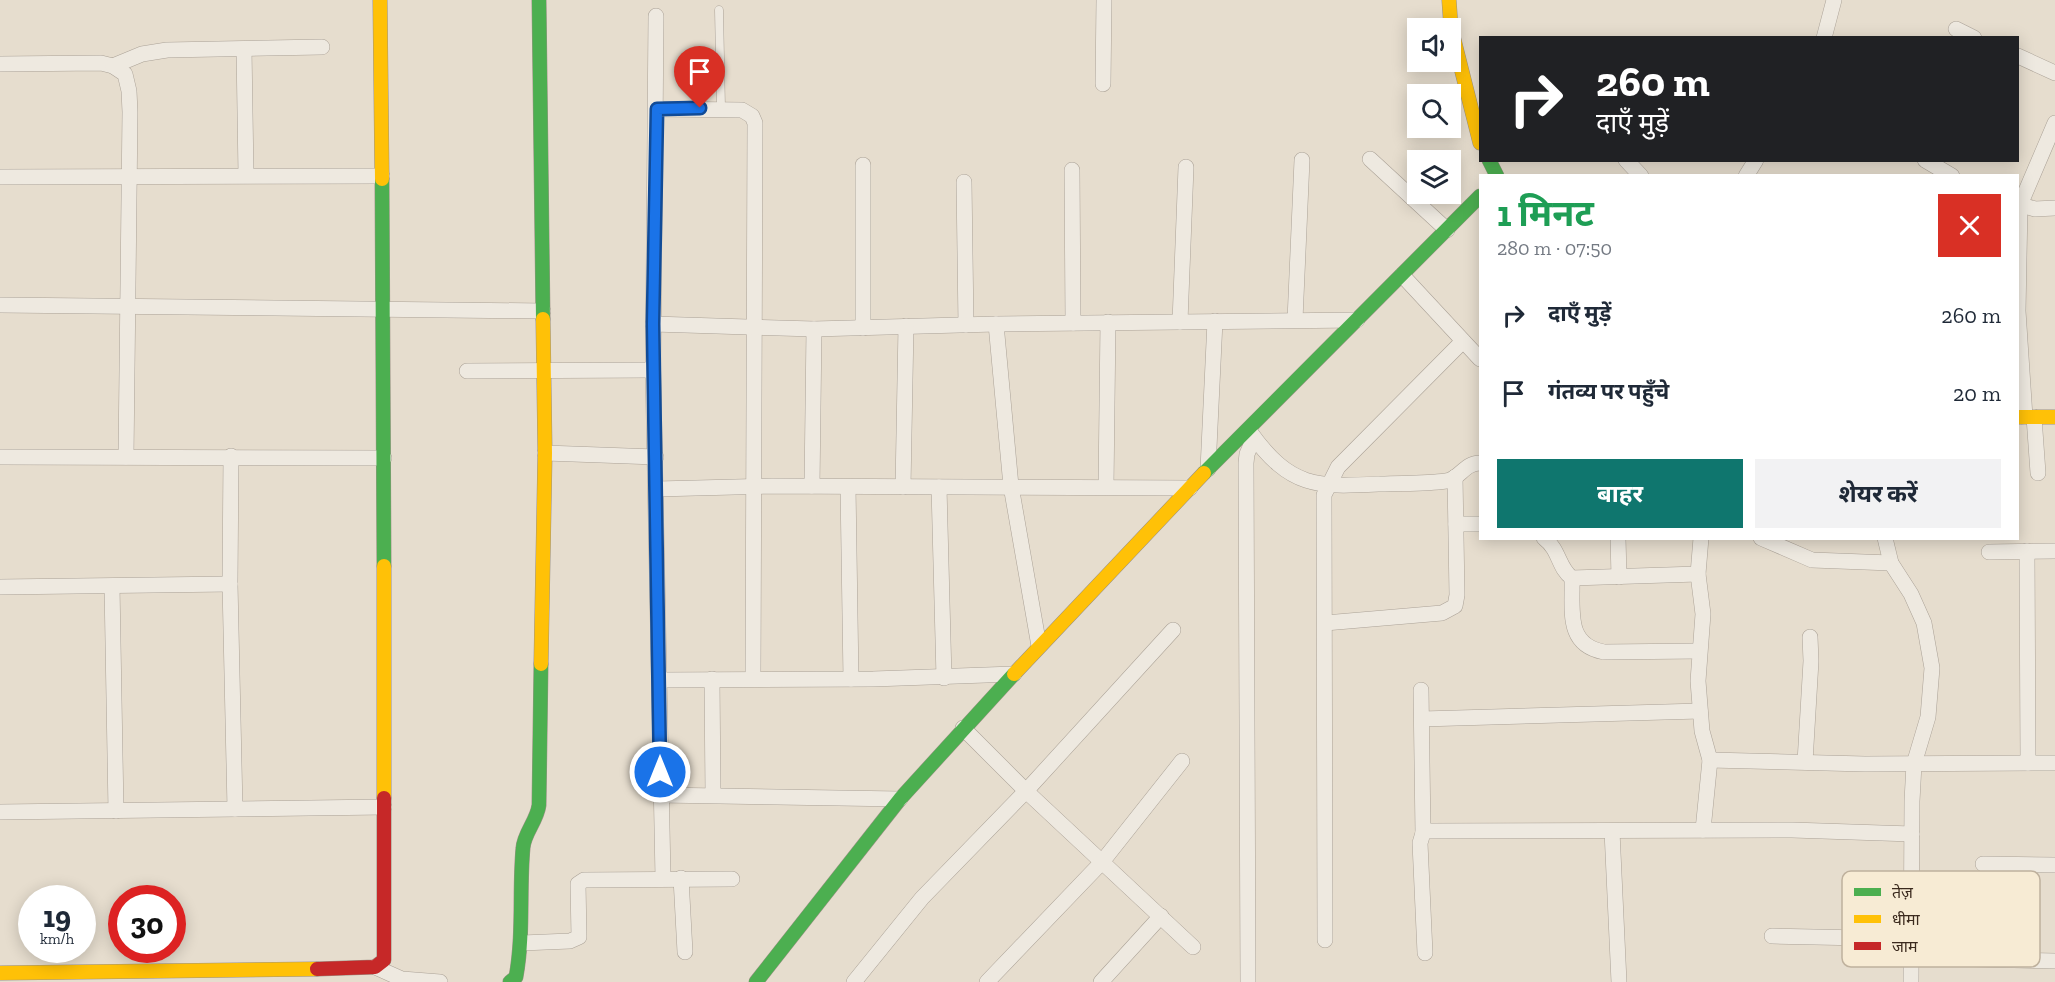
<!DOCTYPE html>
<html lang="hi">
<meta charset="utf-8">
<style>
:root{--surface:#fff;--page:#f2f2f3;--text:#1f2937;--muted:#747a83;--accent:#0f766e}
body{margin:0;font-family:"Zilla Slab","Noto Sans Devanagari",serif;background:var(--page);color:var(--text);height:100vh;display:flex;flex-direction:column;font-size:22px;white-space:nowrap}
*{box-sizing:border-box;margin:0}
p{font-size:20px;color:var(--muted)}
.icon{flex:none;width:33px;height:33px;fill:none;stroke:currentColor;stroke-width:2;stroke-linecap:round;stroke-linejoin:round}
.map{position:relative;flex:1;overflow:hidden}
.side{position:absolute;left:1479px;top:174px;width:540px;height:366px;display:flex;flex-direction:column;background:var(--surface);border-radius:0px;box-shadow:0 3px 15px #0003}
.side>*{flex:none}
.banner{position:absolute;left:1479px;top:36px;width:540px;height:126px;border-radius:0px;box-shadow:0 3px 15px #0003;background:#202124;color:#fff;overflow:hidden}
.buttons{position:absolute;left:1407px;top:18px;display:grid;gap:12px}
.buttons a{display:grid;place-items:center;width:54px;height:54px;border-radius:0px;background:var(--surface);box-shadow:0 3px 15px #0003;font-size:30px}
.speed{position:absolute;left:18px;top:885px;display:flex;gap:12px;font-size:30px;font-weight:700;text-align:center}
.speed>*{display:grid;place-content:center;width:78px;height:78px;border-radius:50%;background:var(--surface);box-shadow:0 3px 15px #0003;line-height:1}
.speed small{font-size:15px;font-weight:400}
.speed .limit{border:9px solid #d22;background:#fff;color:#111}
.pin{position:absolute;display:grid;place-items:center;width:51px;height:51px;color:#fff;margin:-62px -26px;border-radius:50% 50% 50% 0;rotate:-45deg;box-shadow:0 0 6px #0007}
.pin .icon{rotate:45deg}
.me{position:absolute;width:66px;margin:-33px;rotate:0deg;stroke-linejoin:round;filter:drop-shadow(0 0 4px #0008)}
.turn{display:flex;align-items:center;gap:21px;height:126px;padding:0 18px;font-size:27px}
.turn .icon{width:78px;height:78px;stroke-width:2.5}
.turn b{display:block;font-size:42px;line-height:51px}
.round{display:grid;place-items:center;flex:none;width:63px;height:63px;border-radius:0px;background:var(--page)}
.summary{display:flex;align-items:center;justify-content:space-between;height:102px;padding:0 18px}
h1{font-size:36px;font-weight:700;line-height:45px;color:#1e9e55}
.button{display:flex;gap:12px;margin-top:auto;padding:12px 18px}
.button a{flex:1;height:69px;border-radius:0px;background:var(--accent);color:#fff;font-size:24px;font-weight:700;line-height:69px;text-align:center}
.button a+a{background:var(--page);color:var(--text)}
ul{padding:0;list-style:none}
li{display:flex;align-items:center;gap:18px;height:78px;padding:0 18px}
li div{flex:1}
li b{display:block;font-size:22px}
li em{font-style:normal}
.map>svg:first-child{display:block}
.lines{fill:none;stroke-linecap:round;stroke-linejoin:round}
.lane-casing{stroke:#aba297;stroke-width:9}
.street-casing{stroke:#aba297;stroke-width:16}
.fast-casing{stroke:#9b9286;stroke-width:15}
.slow-casing{stroke:#9b9286;stroke-width:15}
.jam-casing{stroke:#9b9286;stroke-width:15}
.lane{stroke:#eee9e0;stroke-width:8}
.street{stroke:#eee9e0;stroke-width:15}
.fast{stroke:#4caf50;stroke-width:14}
.slow{stroke:#ffc107;stroke-width:14}
.jam{stroke:#c62828;stroke-width:14}
.route-casing{stroke:#114b97;stroke-width:15}
.route{stroke:#1a73e8;stroke-width:10}
.key{fill:#f7ebd4;stroke:#bfb19d;stroke-width:1.5}
.key-label{font-size:16px;fill:#3b2a1e}
</style>
<div class="map">
<svg width="2055" height="982" viewBox="0 0 2055 982">
<rect width="100%" height="100%" fill="#e6ddce"/>
<g class="lines">
<defs>
<path id="lane" d="M 719,10 L 721,108"/>
<g id="street">
<path d="M 656,16 L 653,370 L 663,878"/>
<path d="M 1956,29 L 1974,38"/>
<path d="M 1824,38 L 1834,0"/>
<path d="M 244,49 L 246,175"/>
<path d="M 2018,56 L 2055,73"/>
<path d="M 0,64 L 101,63 L 113,66 L 125,74 L 129,91 L 130,112 L 126,457"/>
<path d="M 113,66 L 142,54 L 167,50 L 322,47"/>
<path d="M 1103,84 L 1104,0"/>
<path d="M 657,109 L 742,110 L 752,116 L 755,123 L 753,679"/>
<path d="M 1370,159 L 1447,230"/>
<path d="M 1626,160 L 1641,176"/>
<path d="M 1925,160 L 1952,176"/>
<path d="M 1072,170 L 1073,323"/>
<path d="M 1746,176 L 1756,160"/>
<path d="M 0,177 L 382,176"/>
<path d="M 964,182 L 966,325"/>
<path d="M 2018,204 L 2035,209 L 2055,208"/>
<path d="M 1402,275 L 1480,359"/>
<path d="M 0,305 L 543,311"/>
<path d="M 1295,320 L 1302,160"/>
<path d="M 1180,322 L 1186,167"/>
<path d="M 653,324 L 814,329 L 996,324 L 1357,320"/>
<path d="M 996,324 L 1011,486 L 1039,646"/>
<path d="M 863,328 L 863,165"/>
<path d="M 467,371 L 653,370"/>
<path d="M 2025,417 L 2018,311 L 2020,205 L 2055,123"/>
<path d="M 2034,417 L 2038,473"/>
<path d="M 1250,432 C 1291,489 1317,487 1381,484 C 1402,483 1425,484 1446,481 C 1460,479 1464,463 1480,463"/>
<path d="M 545,453 L 656,457"/>
<path d="M 231,456 L 230,584 L 235,809"/>
<path d="M 0,457 L 384,458"/>
<path d="M 1208,469 L 1215,321"/>
<path d="M 812,486 L 814,329"/>
<path d="M 848,487 L 851,679"/>
<path d="M 903,487 L 906,326"/>
<path d="M 939,487 L 944,678"/>
<path d="M 1106,487 L 1108,322"/>
<path d="M 657,489 L 772,486 L 1190,488"/>
<path d="M 1456,524 L 1480,524"/>
<path d="M 1544,538 C 1560,550 1558,568 1572,578 L 1698,574"/>
<path d="M 1618,538 L 1619,577"/>
<path d="M 1701,538 L 1698,574 L 1703,614 L 1698,681 L 1702,731 L 1710,760 L 1703,830"/>
<path d="M 1761,538 L 1812,560 L 1891,563"/>
<path d="M 1885,538 L 1891,563 L 1911,594 L 1924,623 L 1932,668 L 1928,717 L 1914,764 L 1912,801 L 1911,982"/>
<path d="M 2027,551 L 2028,763"/>
<path d="M 1989,552 L 2055,551"/>
<path d="M 1572,578 C 1573,610 1565,645 1604,652 L 1699,651"/>
<path d="M 112,586 L 116,811"/>
<path d="M 0,587 L 230,584"/>
<path d="M 1325,623 L 1442,613 L 1455,606 L 1457,595 L 1455,477"/>
<path d="M 712,679 L 713,795"/>
<path d="M 660,680 L 873,679 L 1014,674"/>
<path d="M 1421,690 L 1423,833"/>
<path d="M 1422,719 L 1700,711"/>
<path d="M 963,728 L 1026,791 L 1193,947"/>
<path d="M 1710,760 L 1865,764 L 2055,763"/>
<path d="M 1805,762 L 1811,661 L 1810,637"/>
<path d="M 660,795 L 900,799"/>
<path d="M 0,812 L 384,807"/>
<path d="M 1612,831 L 1619,982"/>
<path d="M 1983,864 L 2055,865"/>
<path d="M 681,878 L 685,952"/>
<path d="M 1772,936 L 1912,939"/>
<path d="M 1325,940 L 1324,495 L 1338,467 L 1463,341"/>
<path d="M 522,943 L 570,941 L 579,937 L 578,884 L 584,880 L 732,879"/>
<path d="M 1425,953 L 1420,843 L 1423,833 L 1427,831 L 1792,830 L 1912,834"/>
<path d="M 1973,959 L 2055,961"/>
<path d="M 375,967 L 402,979 L 440,982"/>
<path d="M 854,982 L 922,898 L 1026,791 L 1173,630"/>
<path d="M 987,982 L 1102,862 L 1182,761"/>
<path d="M 1101,982 L 1161,916"/>
<path d="M 1248,982 L 1246,463 L 1247,454 L 1254,438"/>
</g>
<g id="fast">
<path d="M 539,0 L 543,319"/>
<path d="M 1489,160 L 1497,176"/>
<path d="M 382,179 L 384,566"/>
<path d="M 1204,473 L 1480,196"/>
<path d="M 510,982 L 516,977 C 524,933 519,891 523,848 C 524,833 537,821 539,805 L 541,664"/>
<path d="M 756,982 L 900,799 L 1014,674"/>
</g>
<g id="slow">
<path d="M 380,0 L 382,179"/>
<path d="M 1449,0 L 1451,28 L 1480,143"/>
<path d="M 2018,417 L 2055,417"/>
<path d="M 384,566 L 384,798"/>
<path d="M 541,664 L 545,453 L 543,319"/>
<path d="M 1014,674 L 1204,473"/>
<path d="M 0,973 L 317,969"/>
</g>
<path id="jam" d="M 317,969 L 375,967 L 384,960 L 384,798"/>
</defs>
<use href="#lane" class="lane-casing"/>
<use href="#street" class="street-casing"/>
<use href="#fast" class="fast-casing"/>
<use href="#slow" class="slow-casing"/>
<use href="#jam" class="jam-casing"/>
<use href="#lane" class="lane"/>
<use href="#street" class="street"/>
<use href="#fast" class="fast"/>
<use href="#slow" class="slow"/>
<use href="#jam" class="jam"/>
</g>
<g class="lines">
<defs>
<path id="route" d="M 660,772 L 653,324 L 657,109 L 700,108"/>
</defs>
<use href="#route" class="route-casing"/>
<use href="#route" class="route"/>
</g>
<rect x="1842" y="871" width="198" height="96" rx="9" class="key"/>
<rect x="1854" y="888" width="27" height="8" fill="#4caf50"/>
<rect x="1854" y="915" width="27" height="8" fill="#ffc107"/>
<rect x="1854" y="942" width="27" height="8" fill="#c62828"/>
<g class="key-label">
<text x="1892" y="898">तेज़</text>
<text x="1892" y="925">धीमा</text>
<text x="1892" y="952">जाम</text>
</g>
</svg>
<div class="buttons">
<a><svg class="icon" aria-label="sound" viewBox="0 0 24 24"><path d="M4 9h4l5-4v14l-5-4H4zM17 9q2 3 0 6"/></svg></a>
<a><svg class="icon" aria-label="search" viewBox="0 0 24 24"><circle cx="10" cy="10" r="6"/><path d="M15 15l6 6"/></svg></a>
<a><svg class="icon" aria-label="layers" viewBox="0 0 24 24"><path d="M12 4l9 5-9 5-9-5zM3 14l9 5 9-5"/></svg></a>
</div>
<div class="speed"><div>19<small>km/h</small></div><div class="limit">30</div></div>
<div class="pin" style="left:700px;top:108px;background:#d93025"><svg class="icon" aria-label="arrive" viewBox="0 0 24 24"><path d="M6 21V4h12l-3 4 3 4H6"/></svg></div>
<svg class="me" style="left:660px;top:772px" viewBox="-20 -20 40 40"><circle r="17" fill="#1a73e8" stroke="#fff" stroke-width="3"/><path d="M0-11L8 9 0 5-8 9z" fill="#fff"/></svg>
<div class="banner">
<div class="turn"><svg class="icon" aria-label="right" viewBox="0 0 24 24"><path d="M7 20v-9h11M14 6l5 5-5 5"/></svg><div><b>260 m</b>दाएँ मुड़ें</div></div>
</div>
<section class="side">
<div class="summary"><div><h1>1 मिनट</h1><p>280 m · 07:50</p></div><a class="round" style="background:#d93025;color:#fff"><svg class="icon" aria-label="close" viewBox="0 0 24 24"><path d="M6 6l12 12M18 6L6 18"/></svg></a></div>
<ul>
<li><svg class="icon" aria-label="right" viewBox="0 0 24 24"><path d="M7 20v-9h11M14 6l5 5-5 5"/></svg><div><b>दाएँ मुड़ें</b></div><em>260 m</em></li>
<li><svg class="icon" aria-label="arrive" viewBox="0 0 24 24"><path d="M6 21V4h12l-3 4 3 4H6"/></svg><div><b>गंतव्य पर पहुँचे</b></div><em>20 m</em></li>
</ul>
<div class="button"><a>बाहर</a><a>शेयर करें</a></div>
</section>
</div>
